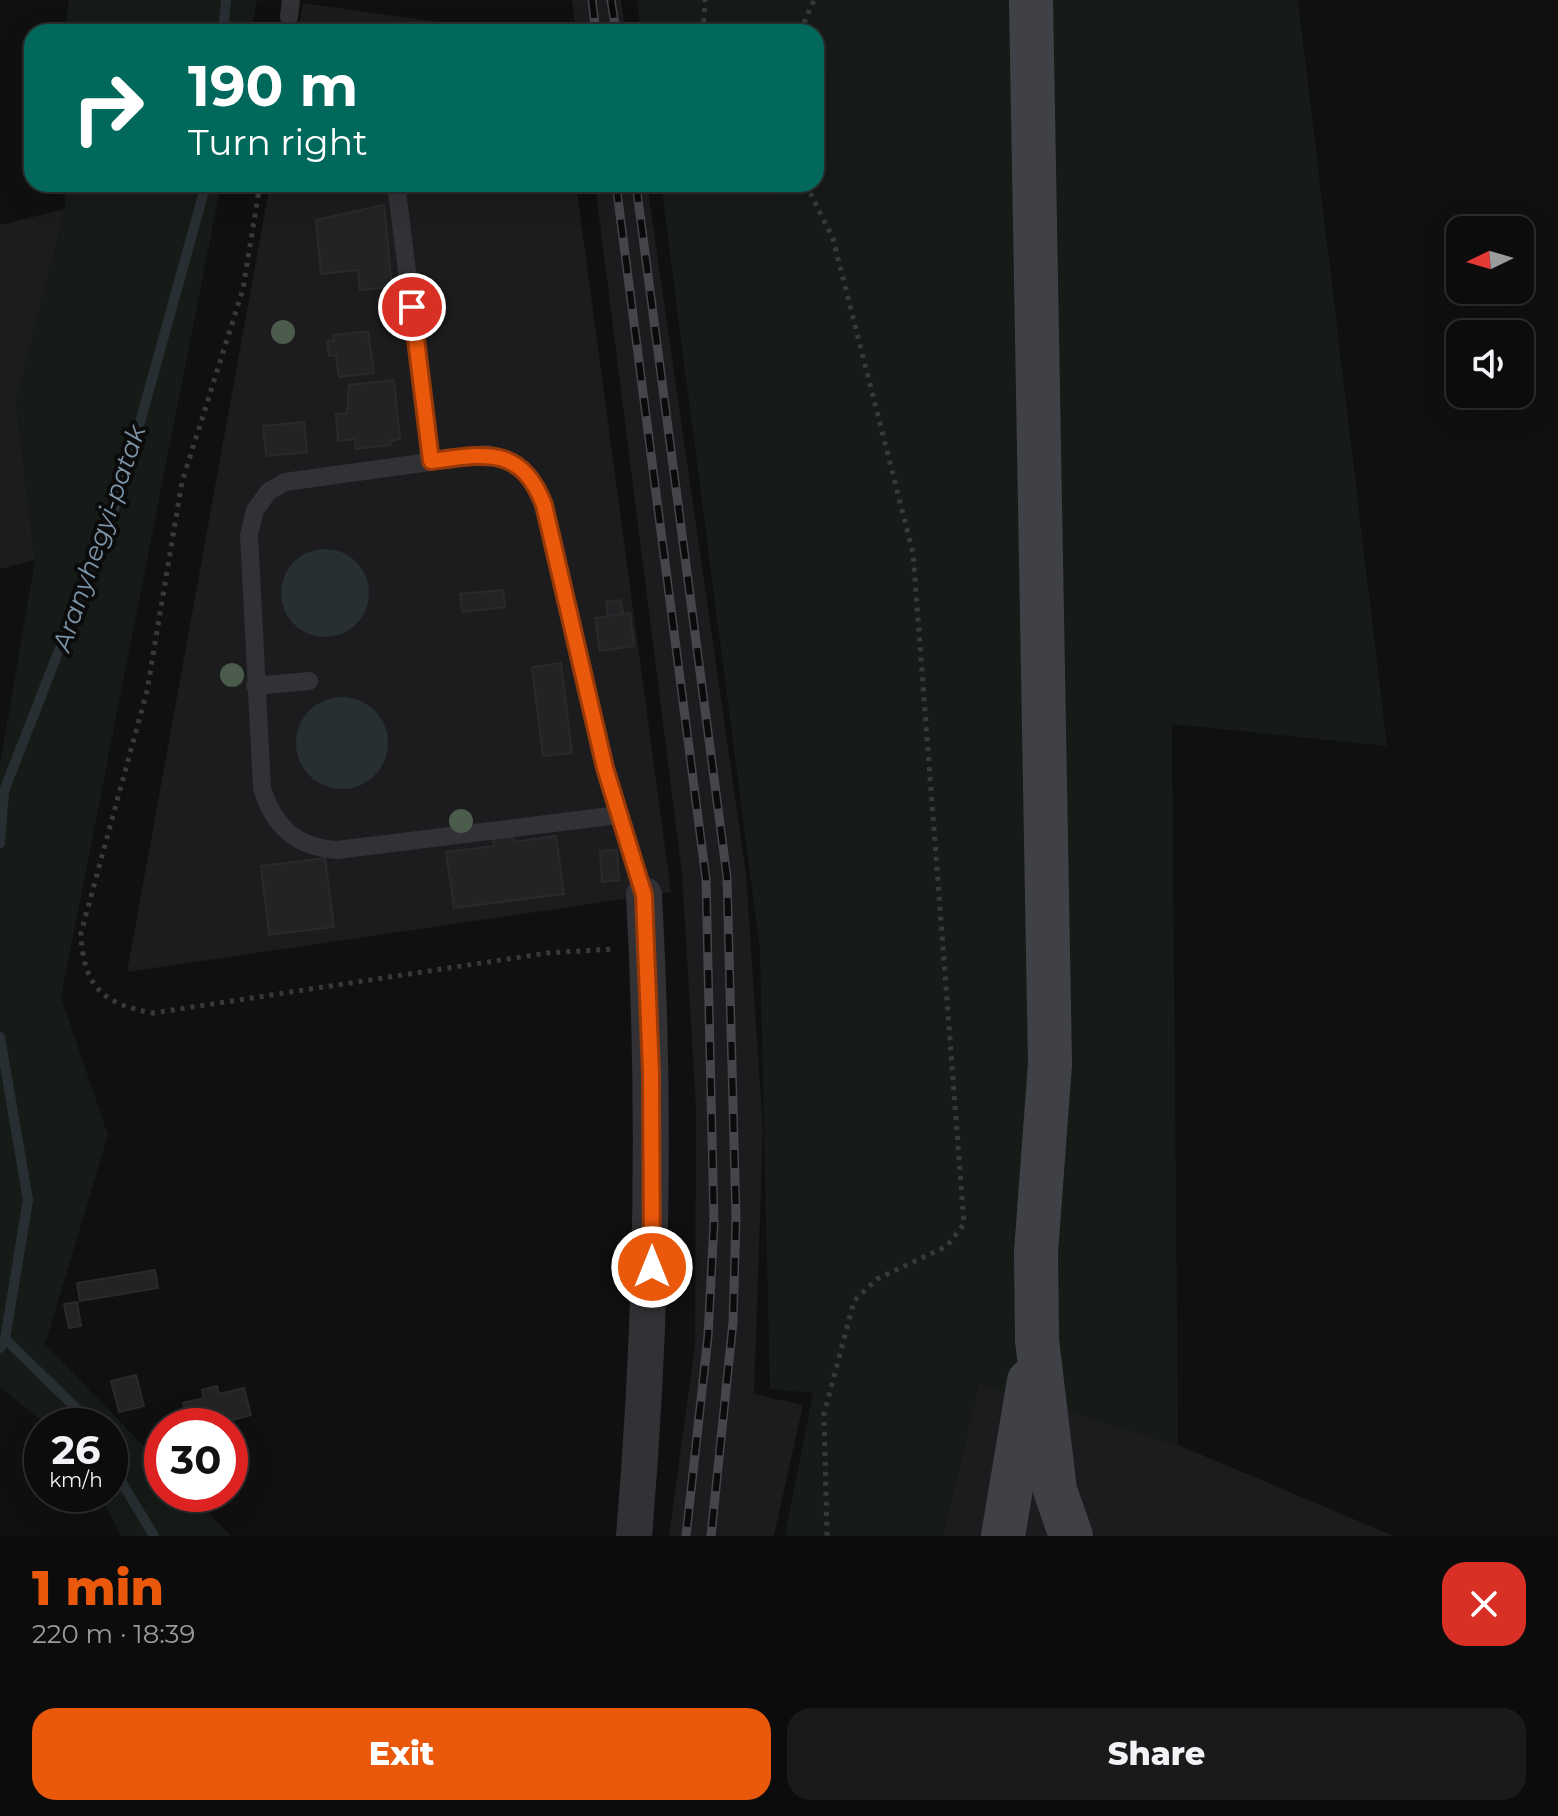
<!DOCTYPE html>
<meta charset="utf-8">
<style>
:root{--surface:#0c0c0d;--page:#1a1a1b;--text:#f1f3f6;--muted:#9a9b9d;--line:#2c2c2e;--accent:#ea580c}
body{margin:0;font-family:Montserrat,sans-serif;background:var(--page);color:var(--text);height:100vh;display:flex;flex-direction:column;font-size:30px;white-space:nowrap}
*{box-sizing:border-box;margin:0}
p{font-size:26px;color:var(--muted)}
.icon{flex:none;width:44px;height:44px;fill:none;stroke:currentColor;stroke-width:2;stroke-linecap:round;stroke-linejoin:round}
.map{position:relative;height:1536px;overflow:hidden}
.details{display:flex;flex-direction:column;background:var(--surface);flex:1}
.details>*{flex:none}
.guide{position:absolute;left:24px;top:24px;width:800px;height:168px;border-radius:24px;box-shadow:0 8px 32px #0002,0 0 0 2px var(--line);background:#00695c;color:#fff;overflow:hidden}
.needle{width:52px;rotate:265deg}
.tools{position:absolute;left:1446px;top:216px;display:grid;gap:16px}
.tools a{display:grid;place-items:center;width:88px;height:88px;border-radius:16px;background:var(--surface);box-shadow:0 8px 32px #0002,0 0 0 2px var(--line);font-size:40px}
.speed{position:absolute;left:24px;top:1408px;display:flex;gap:16px;font-size:40px;font-weight:700;text-align:center}
.speed>*{display:grid;place-content:center;width:104px;height:104px;border-radius:50%;background:var(--surface);box-shadow:0 8px 32px #0002,0 0 0 2px var(--line);line-height:1}
.speed small{font-size:20px;font-weight:400}
.speed .limit{border:12px solid #d22;background:#fff;color:#111}
.pin{position:absolute;display:grid;place-items:center;width:68px;height:68px;color:#fff;margin:-34px;border:4px solid #fff;border-radius:50%;box-shadow:0 2px 8px #0007}
.me{position:absolute;width:88px;margin:-44px;rotate:0deg;stroke-linejoin:round;filter:drop-shadow(0 0 6px #0008)}
.turn{display:flex;align-items:center;gap:28px;height:168px;padding:0 32px;font-size:36px}
.turn .icon{width:104px;height:104px;stroke-width:2.5}
.turn b{display:block;font-size:56px;line-height:68px}
.round{display:grid;place-items:center;flex:none;width:84px;height:84px;border-radius:24px;background:var(--page)}
.headline{display:flex;align-items:center;justify-content:space-between;height:136px;padding:0 32px}
h1{font-size:48px;font-weight:800;line-height:60px;color:var(--accent)}
.action{display:flex;gap:16px;margin-top:auto;padding:16px 32px}
.action a{flex:1;height:92px;border-radius:24px;background:var(--accent);color:#fff;font-size:32px;font-weight:800;line-height:92px;text-align:center}
.action a+a{background:var(--page);color:var(--text)}
.map>svg:first-child{display:block}
.built{fill:#1c1c1e}
.green{fill:#171b18}
.water{fill:#282f33}
.lines{fill:none;stroke-linecap:round;stroke-linejoin:round}
.stream{stroke:#282f33;stroke-width:10}
.building{fill:#232325;stroke:#2a2a2d;stroke-width:2}
.path{stroke:#38393d;stroke-width:5;stroke-dasharray:4 6;stroke-linecap:butt}
.lane{stroke:#323236;stroke-width:18}
.street{stroke:#323236;stroke-width:36}
.secondary{stroke:#404146;stroke-width:44}
.rail-casing{stroke:#45464b;stroke-width:9}
.rail{stroke:#0b0b0c;stroke-width:6;stroke-dasharray:18;stroke-linecap:butt}
.tree{fill:#4b5c4c}
.route-casing{stroke:#983908;stroke-width:20}
.route{stroke:#ea580c;stroke-width:14}
.labels{text-anchor:middle;dominant-baseline:central;stroke-width:8;stroke-linejoin:round;paint-order:stroke}
.water-label{font-size:26px;font-style:italic;fill:#7d95a9;stroke:#0b0b0c}
</style>
<div class="map">
<svg width="1558" height="1536" viewBox="0 0 1558 1536">
<rect width="100%" height="100%" fill="#101011"/>
<g class="built">
<path d="M 572,0 L 621,0 L 625,32 L 576,32 Z"/>
<path d="M 303,3 L 508,32 L 298,32 Z"/>
<path d="M 270,184 L 576,184 L 671,892 L 127,972 Z"/>
<path d="M 595,184 L 647,184 L 746,873 L 763,1130 L 754,1394 L 803,1405 L 774,1536 L 669,1536 L 695,1345 L 696,1107 L 682,874 Z"/>
<path d="M 65,209 L 16,402 L 35,560 L 0,569 L 0,225 Z"/>
<path d="M 979,1383 L 1178,1445 L 1394,1536 L 943,1536 Z"/>
</g>
<g class="green">
<path d="M 69,0 L 257,0 L 251,32 L 64,32 Z"/>
<path d="M 637,0 L 1298,0 L 1387,746 L 1172,724 L 1178,1445 L 979,1383 L 943,1536 L 785,1536 L 813,1393 L 770,1389 L 760,951 L 661,184 L 816,184 L 816,32 L 641,32 Z"/>
<path d="M 65,184 L 221,184 L 61,997 L 108,1135 L 45,1344 L 162,1465 L 162,1494 L 190,1494 L 231,1536 L 121,1536 L 100,1494 L 110,1494 L 110,1426 L 48,1426 L 0,1387 L 0,765 L 35,560 L 16,402 L 65,209 Z"/>
</g>
<g class="water">
<circle cx="325" cy="593" r="44"/>
<circle cx="342" cy="743" r="46"/>
</g>
<g class="lines">
<g class="stream">
<path d="M 223,32 L 226,0"/>
<path d="M 0,843 L 4,791 L 121,491 L 206,184"/>
<path d="M 0,1037 L 28,1200 L 5,1339 L 0,1348"/>
<path d="M 5,1339 L 77,1409 L 88,1426"/>
<path d="M 110,1463 L 154,1536"/>
</g>
</g>
<g class="building">
<path d="M 384,205 L 392,287 L 360,290 L 358,270 L 321,274 L 316,220 Z"/>
<path d="M 368,331 L 374,373 L 339,377 L 336,355 L 329,356 L 327,341 L 334,340 L 333,335 Z"/>
<path d="M 394,380 L 400,439 L 390,441 L 391,445 L 356,449 L 355,439 L 338,441 L 336,414 L 347,413 L 349,385 Z"/>
<path d="M 304,422 L 307,452 L 266,456 L 263,426 Z"/>
<path d="M 503,590 L 505,607 L 462,612 L 460,594 Z"/>
<path d="M 621,600 L 623,614 L 608,616 L 606,602 Z"/>
<path d="M 630,613 L 634,646 L 600,651 L 595,618 Z"/>
<path d="M 561,663 L 572,753 L 543,756 L 532,667 Z"/>
<path d="M 513,835 L 514,842 L 556,836 L 564,894 L 454,908 L 446,852 L 494,846 L 493,837 Z"/>
<path d="M 617,850 L 619,880 L 602,882 L 600,851 Z"/>
<path d="M 325,858 L 334,927 L 269,935 L 261,866 Z"/>
<path d="M 155,1270 L 158,1288 L 80,1301 L 77,1283 Z"/>
<path d="M 77,1302 L 81,1326 L 69,1328 L 64,1304 Z"/>
<path d="M 136,1375 L 144,1406 L 119,1412 L 111,1381 Z"/>
<path d="M 217,1386 L 219,1394 L 244,1388 L 251,1415 L 209,1426 L 189,1426 L 183,1403 L 204,1398 L 202,1390 Z"/>
</g>
<g class="lines">
<g class="path">
<path d="M 703,32 L 705,0"/>
<path d="M 800,32 L 814,0"/>
<path d="M 260,184 L 243,289 L 182,482 L 147,691 L 81,933 C 83,986 102,1004 153,1013 L 547,953 L 614,949"/>
<path d="M 806,184 L 833,239 L 913,553 L 964,1224 L 947,1246 L 877,1279 L 854,1301 L 824,1414 L 827,1536"/>
</g>
<g class="lane">
<path d="M 289,17 L 291,0"/>
<path d="M 396,184 L 431,461"/>
<path d="M 255,686 L 309,681"/>
<path d="M 618,815 L 337,850 C 296,847 274,827 262,788 L 249,535 L 255,510 L 269,491 L 285,482 L 487,454 C 517,460 533,477 544,505 L 605,768 L 644,895"/>
</g>
<path class="street" d="M 634,1536 C 652,1322 656,1110 644,895"/>
<g class="secondary">
<path d="M 1031,0 L 1050,1064 L 1036,1252 L 1037,1340 L 1055,1490 L 1071,1536"/>
<path d="M 1003,1536 L 1029,1381"/>
</g>
<defs>
<g id="rail">
<path d="M 592,0 L 596,32"/>
<path d="M 611,0 L 616,32"/>
<path d="M 616,184 L 706,879 L 714,1223 L 708,1336 L 686,1536"/>
<path d="M 636,184 L 727,877 L 736,1218 L 733,1322 L 711,1536"/>
</g>
</defs>
<use href="#rail" class="rail-casing"/>
<use href="#rail" class="rail"/>
</g>
<g class="tree">
<circle cx="283" cy="332" r="12"/>
<circle cx="232" cy="675" r="12"/>
<circle cx="461" cy="821" r="12"/>
</g>
<g class="lines">
<defs>
<path id="route" d="M 412,307 L 431,461 C 485,454 521,445 544,505 L 605,768 L 644,895 L 651,1074 L 652,1267"/>
</defs>
<use href="#route" class="route-casing"/>
<use href="#route" class="route"/>
</g>
<g class="labels">
<g class="water-label">
<text transform="translate(99 538) rotate(-71)">Aranyhegyi-patak</text>
</g>
</g>
</svg>
<div class="tools">
<a><svg class="needle" viewBox="-14 -14 28 28"><path d="M0-13l5 13h-10z" fill="#e53935"/><path d="M0 13l5-13h-10z" fill="#9a9b9d"/></svg></a>
<a><svg class="icon" aria-label="sound" viewBox="0 0 24 24"><path d="M4 9h4l5-4v14l-5-4H4zM17 9q2 3 0 6"/></svg></a>
</div>
<div class="speed"><div>26<small>km/h</small></div><div class="limit">30</div></div>
<div class="pin" style="left:412px;top:307px;background:#d93025"><svg class="icon" aria-label="arrive" viewBox="0 0 24 24"><path d="M6 21V4h12l-3 4 3 4H6"/></svg></div>
<svg class="me" style="left:652px;top:1267px" viewBox="-20 -20 40 40"><circle r="17" fill="#ea580c" stroke="#fff" stroke-width="3"/><path d="M0-11L8 9 0 5-8 9z" fill="#fff"/></svg>
<div class="guide">
<div class="turn"><svg class="icon" aria-label="right" viewBox="0 0 24 24"><path d="M7 20v-9h11M14 6l5 5-5 5"/></svg><div><b>190 m</b>Turn right</div></div>
</div>
</div>
<section class="details">
<div class="headline"><div><h1>1 min</h1><p>220 m · 18:39</p></div><a class="round" style="background:#d93025;color:#fff"><svg class="icon" aria-label="close" viewBox="0 0 24 24"><path d="M6 6l12 12M18 6L6 18"/></svg></a></div>
<div class="action"><a>Exit</a><a>Share</a></div>
</section>
